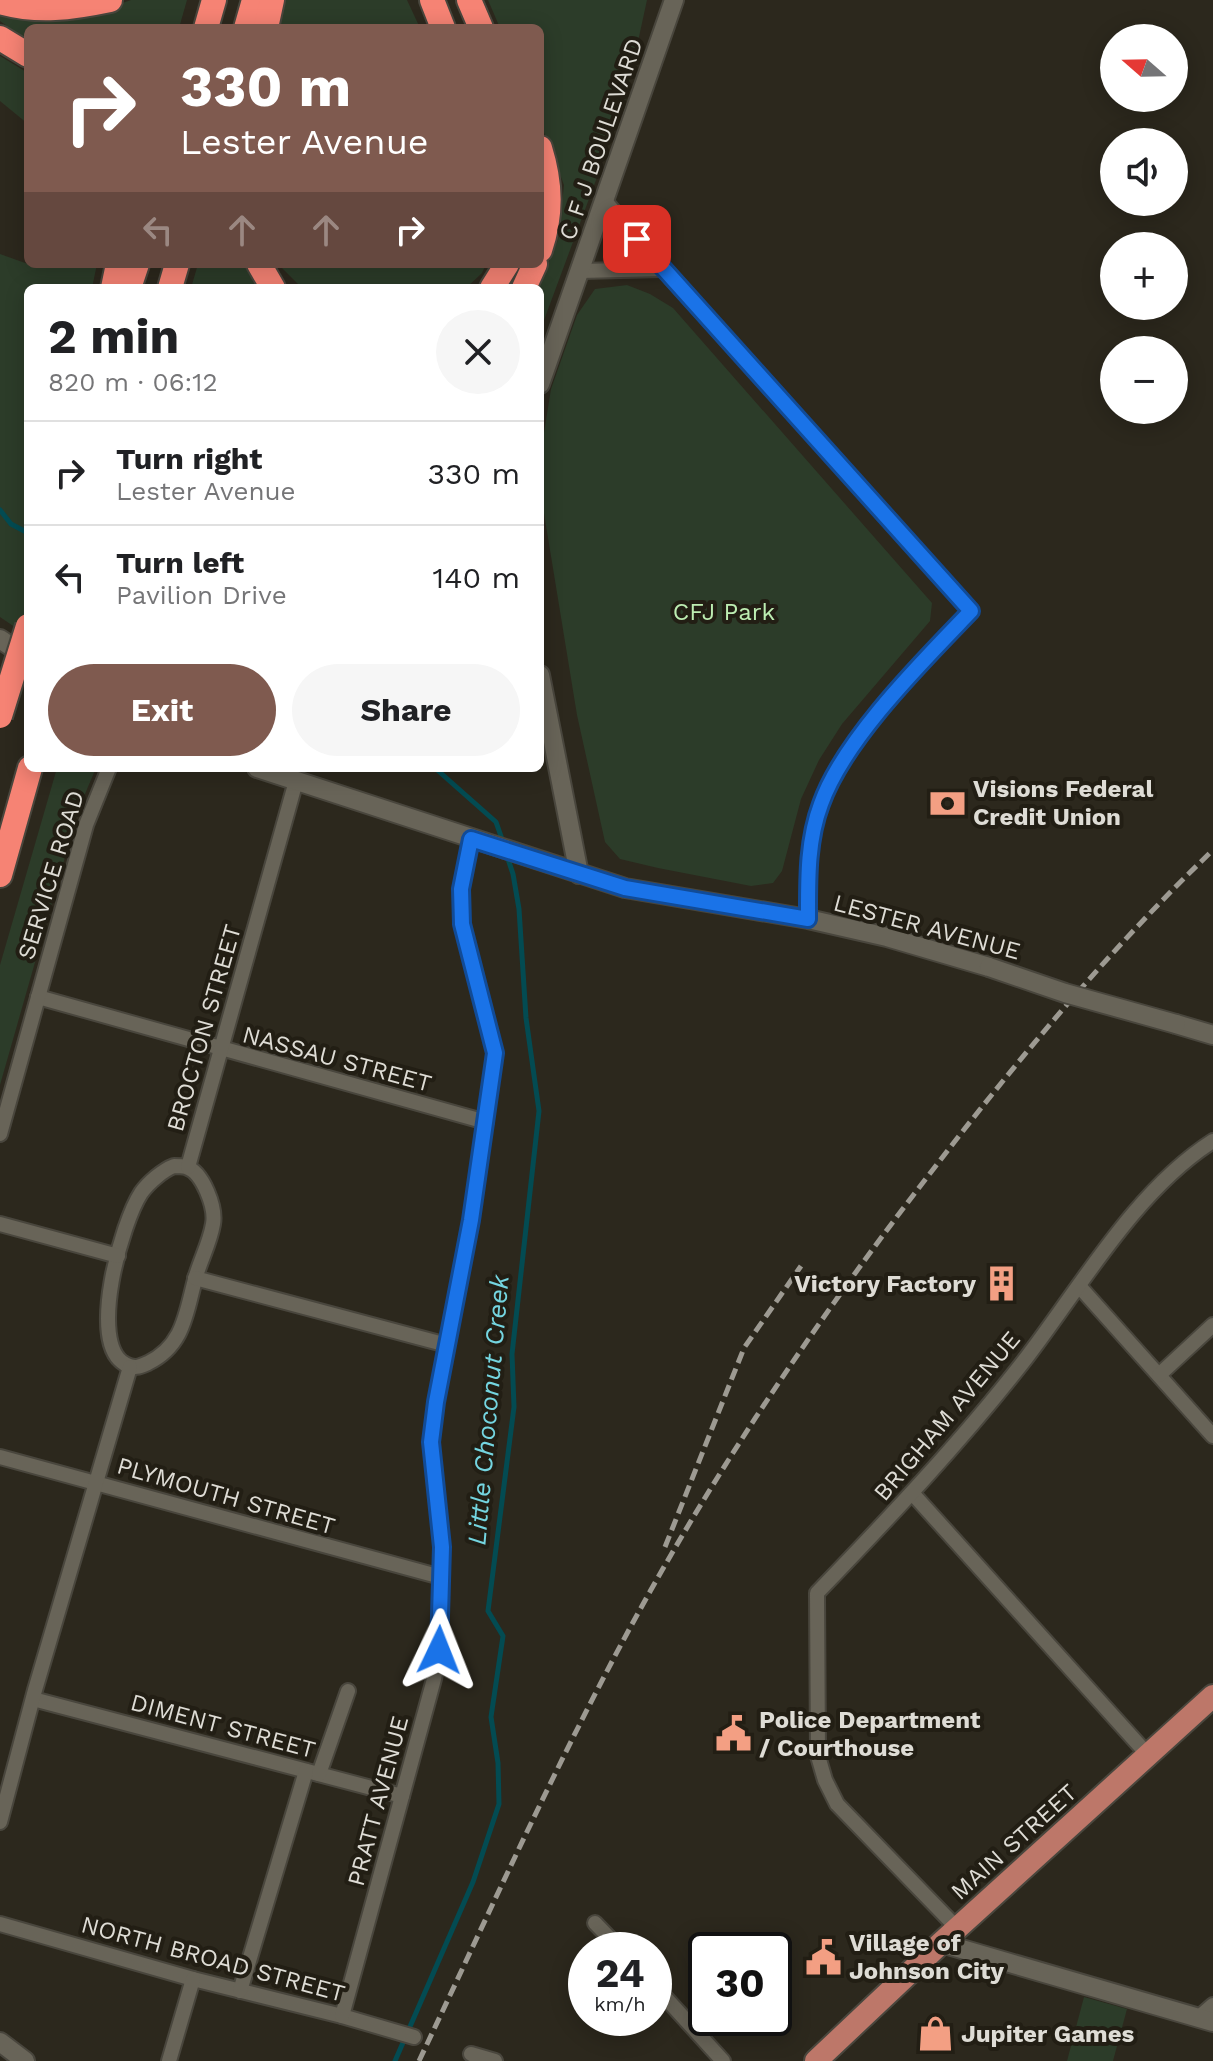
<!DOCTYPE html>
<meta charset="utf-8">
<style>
:root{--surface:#fff;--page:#f6f6f6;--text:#202124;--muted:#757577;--line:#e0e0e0;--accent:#7f5a4f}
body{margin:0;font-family:"Work Sans",sans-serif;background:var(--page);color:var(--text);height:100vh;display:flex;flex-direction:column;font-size:30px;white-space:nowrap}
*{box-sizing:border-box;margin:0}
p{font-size:26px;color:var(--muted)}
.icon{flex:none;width:44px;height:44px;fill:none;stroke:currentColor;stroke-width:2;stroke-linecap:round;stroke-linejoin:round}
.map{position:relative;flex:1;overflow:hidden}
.drawer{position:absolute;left:24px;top:284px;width:520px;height:488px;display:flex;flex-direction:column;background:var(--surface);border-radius:12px;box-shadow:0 4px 20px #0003}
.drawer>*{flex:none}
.hud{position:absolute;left:24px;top:24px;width:520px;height:244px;border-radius:12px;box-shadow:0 4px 20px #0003;background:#7f5a4f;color:#fff;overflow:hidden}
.needle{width:52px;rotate:290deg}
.fabs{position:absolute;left:1100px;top:24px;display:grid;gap:16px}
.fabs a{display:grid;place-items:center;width:88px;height:88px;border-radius:50%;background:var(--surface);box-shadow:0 4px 20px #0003;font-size:40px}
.speed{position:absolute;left:568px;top:1932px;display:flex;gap:16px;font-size:40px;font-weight:700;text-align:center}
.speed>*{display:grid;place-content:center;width:104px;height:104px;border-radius:50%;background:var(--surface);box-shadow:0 4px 20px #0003;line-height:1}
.speed small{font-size:20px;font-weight:400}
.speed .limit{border:4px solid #111;border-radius:12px;background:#fff;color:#111}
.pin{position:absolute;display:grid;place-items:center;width:68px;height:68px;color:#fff;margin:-34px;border-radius:16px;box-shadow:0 4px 12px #0006}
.me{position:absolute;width:88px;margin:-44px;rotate:2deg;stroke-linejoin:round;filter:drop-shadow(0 0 6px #0008)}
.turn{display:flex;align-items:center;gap:28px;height:168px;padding:0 24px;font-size:36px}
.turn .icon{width:104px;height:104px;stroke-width:2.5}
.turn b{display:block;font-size:56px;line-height:68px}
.lanes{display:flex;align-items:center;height:76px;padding:0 24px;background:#0003;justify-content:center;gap:40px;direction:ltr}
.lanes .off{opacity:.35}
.round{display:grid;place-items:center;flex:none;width:84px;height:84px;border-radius:42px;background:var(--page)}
.overview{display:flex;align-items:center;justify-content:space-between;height:136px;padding:0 24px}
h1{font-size:48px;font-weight:700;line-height:60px}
.action{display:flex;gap:16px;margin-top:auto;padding:16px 24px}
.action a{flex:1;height:92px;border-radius:48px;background:var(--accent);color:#fff;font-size:32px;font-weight:700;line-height:92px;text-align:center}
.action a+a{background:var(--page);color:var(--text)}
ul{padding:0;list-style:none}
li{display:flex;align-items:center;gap:24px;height:104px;padding:0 24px;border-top:2px solid var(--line)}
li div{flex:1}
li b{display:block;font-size:30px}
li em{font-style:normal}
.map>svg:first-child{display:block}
.green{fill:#2c3c29}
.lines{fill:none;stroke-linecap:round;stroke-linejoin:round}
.stream{stroke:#034b52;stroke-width:5}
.minor-casing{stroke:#49463d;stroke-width:18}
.tertiary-casing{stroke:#49463d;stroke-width:22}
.primary-casing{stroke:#49463d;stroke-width:26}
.motorway-casing{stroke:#49463d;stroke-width:28}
.minor{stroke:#686458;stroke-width:14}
.tertiary{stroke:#686458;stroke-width:18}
.primary{stroke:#bd7769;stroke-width:22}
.motorway{stroke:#f68374;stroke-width:24}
.rail{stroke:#9d9a92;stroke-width:5;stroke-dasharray:12 6;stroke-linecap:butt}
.tertiary-bridge-casing{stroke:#49463d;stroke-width:22;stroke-linecap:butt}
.motorway-bridge-casing{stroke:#49463d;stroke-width:28;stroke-linecap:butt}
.tertiary-bridge{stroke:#686458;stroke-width:18}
.motorway-bridge{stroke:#f68374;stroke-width:24}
.route-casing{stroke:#114b97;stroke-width:20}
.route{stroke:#1a73e8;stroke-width:14}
.labels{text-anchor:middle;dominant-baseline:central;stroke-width:8;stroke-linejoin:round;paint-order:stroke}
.street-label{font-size:24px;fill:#dedcd5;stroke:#221e14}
.park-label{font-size:24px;fill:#bdedb2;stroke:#221e14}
.poi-label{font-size:24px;font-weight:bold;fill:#dedcd5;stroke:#221e14;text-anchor:start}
.water-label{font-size:26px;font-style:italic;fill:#74d5e0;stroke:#221e14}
</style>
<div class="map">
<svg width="1213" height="2061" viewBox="0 0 1213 2061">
<rect width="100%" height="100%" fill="#2c281d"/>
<g class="green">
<path d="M 131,0 L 187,0 L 179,28 L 28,28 L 28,41 L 0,21 L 0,10 L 88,15 Z"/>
<path d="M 286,0 L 407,0 L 420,28 L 279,28 Z"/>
<path d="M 488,0 L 647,0 L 624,106 L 619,109 L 596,180 L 540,331 L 540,288 L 538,288 L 558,240 L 564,185 L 540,122 L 540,28 L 500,28 Z"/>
<path d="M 0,56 L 28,73 L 28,124 L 0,101 Z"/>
<path d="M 0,254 L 28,264 L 97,264 L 92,288 L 28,288 L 28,636 L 0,617 Z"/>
<path d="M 198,264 L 247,264 L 253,282 L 259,288 L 191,288 Z"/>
<path d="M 278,264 L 486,264 L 482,273 L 466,288 L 302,288 Z"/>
<path d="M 627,285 L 650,294 L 673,308 L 932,603 L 930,621 L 842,724 L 819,760 L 801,799 L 782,871 L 773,883 L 751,886 L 658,868 L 620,859 L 605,842 L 577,715 L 541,495 L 543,439 L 551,389 L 577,315 L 595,289 Z"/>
<path d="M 57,768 L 96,768 L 79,808 L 0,1085 L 0,965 Z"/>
<path d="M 1084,1997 L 1127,2009 L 1113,2061 L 1067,2061 Z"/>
</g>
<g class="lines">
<g class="stream">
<path d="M 0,510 L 11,524 L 28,533"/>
<path d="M 435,768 L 496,822 L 503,842"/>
<path d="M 395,2061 L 473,1882 L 499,1804 L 498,1763 L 491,1717 L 503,1636 L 488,1611 L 514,1407 L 512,1354 L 539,1111 L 526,1018 L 519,909 L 513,874 L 507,856"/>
</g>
<defs>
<g id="minor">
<path d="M 605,201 L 663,269 L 971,611 C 924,660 843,740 821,804 C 807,841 808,881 808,919"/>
<path d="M 580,271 L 663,269"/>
<path d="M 38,997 L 486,1122"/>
<path d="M 0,1134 L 86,825 L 109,768"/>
<path d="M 174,1166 C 178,1166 182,1166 186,1167 C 203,1172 216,1208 213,1224 C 210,1242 201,1259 196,1276 C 186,1311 185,1345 148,1363 C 139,1367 135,1369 125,1364 C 87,1343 122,1222 141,1193 C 148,1183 163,1170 174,1166 Z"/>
<path d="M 188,1167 L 296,781"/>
<path d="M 0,1224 L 118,1256"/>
<path d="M 195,1278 L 447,1345"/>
<path d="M 1079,1286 L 1213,1436"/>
<path d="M 1159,1375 L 1213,1325"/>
<path d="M 0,1457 L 441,1577"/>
<path d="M 913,1494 L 1148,1755"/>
<path d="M 33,1699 L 402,1796"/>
<path d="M 319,1774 L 348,1691"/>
<path d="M 0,1822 L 35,1690 L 130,1367"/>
<path d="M 595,1923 L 621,1950"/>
<path d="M 0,1924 L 193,1979 L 342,2016 L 414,2037"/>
<path d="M 958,1929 L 837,1804 L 825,1780 L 818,1756 L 817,1593 C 890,1517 962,1441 1027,1357 C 1082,1285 1136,1190 1213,1141"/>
<path d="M 654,1985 L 723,2061"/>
<path d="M 240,1991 L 306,1771"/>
<path d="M 342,2016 L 434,1679 L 439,1650 L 442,1547 L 431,1442 L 436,1402 L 471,1220 L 495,1053 L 462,924 L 461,889 L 471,839"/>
<path d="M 1198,2018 L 1213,2005"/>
<path d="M 471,2054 L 495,2061"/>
<path d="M 169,2061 L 193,1979"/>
</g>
<g id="tertiary">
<path d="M 540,384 L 674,0"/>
<path d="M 0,639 L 28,658"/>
<path d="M 540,675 L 579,874"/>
<path d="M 257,768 L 625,888 L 808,919 L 887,937 L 989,967"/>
<path d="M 1176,1024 L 1213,1035"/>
<path d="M 941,1943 L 1213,2022"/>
<path d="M 0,2042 L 25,2061"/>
</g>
<path id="primary" d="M 816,2061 L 941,1943 L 1213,1696"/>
<g id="motorway">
<path d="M 432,0 L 443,28"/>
<path d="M 469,0 L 481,28"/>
<path d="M 0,2 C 38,13 72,8 110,0"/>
<path d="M 206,28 L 214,0"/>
<path d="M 246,28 L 254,0"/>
<path d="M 266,28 L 272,0"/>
<path d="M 0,38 L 28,55"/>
<path d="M 540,148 C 551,183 552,215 540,250"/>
<path d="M 259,264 L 273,288"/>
<path d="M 113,288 L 118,264"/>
<path d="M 129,288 L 137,264"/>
<path d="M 170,288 L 177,264"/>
<path d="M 492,288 L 507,264"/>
<path d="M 524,288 L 535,264"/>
<path d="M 0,875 L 30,768"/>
</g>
</defs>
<use href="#minor" class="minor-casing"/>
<use href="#tertiary" class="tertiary-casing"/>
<use href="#primary" class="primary-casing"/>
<use href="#motorway" class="motorway-casing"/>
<use href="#minor" class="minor"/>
<use href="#tertiary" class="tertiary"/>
<use href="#primary" class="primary"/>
<use href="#motorway" class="motorway"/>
<g class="rail">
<path d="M 665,1547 L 744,1348 L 801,1266"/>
<path d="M 419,2061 C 494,1903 566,1741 652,1588 C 736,1439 833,1298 938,1163 C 1023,1053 1113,946 1213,850"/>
</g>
<defs>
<path id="tertiary-bridge" d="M 989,967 L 1065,993 L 1176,1024"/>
<path id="motorway-bridge" d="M 0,716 L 28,626"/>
</defs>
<use href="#tertiary-bridge" class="tertiary-bridge-casing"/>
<use href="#motorway-bridge" class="motorway-bridge-casing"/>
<use href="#tertiary-bridge" class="tertiary-bridge"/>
<use href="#motorway-bridge" class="motorway-bridge"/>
</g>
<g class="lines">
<defs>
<path id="route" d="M 439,1650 L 442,1547 L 431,1442 L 436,1402 L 471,1220 L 495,1053 L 462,924 L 461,889 L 471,839 L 625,888 L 808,919 C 808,881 807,841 821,804 C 844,739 923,661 971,611 L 637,239"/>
</defs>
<use href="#route" class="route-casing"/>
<use href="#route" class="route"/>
</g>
<defs>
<symbol id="bank-bare" viewBox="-9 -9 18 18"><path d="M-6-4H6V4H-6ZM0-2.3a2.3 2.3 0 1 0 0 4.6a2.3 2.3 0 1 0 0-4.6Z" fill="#f39f83" stroke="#221e14" stroke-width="2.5" paint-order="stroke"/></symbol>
<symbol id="building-bare" viewBox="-9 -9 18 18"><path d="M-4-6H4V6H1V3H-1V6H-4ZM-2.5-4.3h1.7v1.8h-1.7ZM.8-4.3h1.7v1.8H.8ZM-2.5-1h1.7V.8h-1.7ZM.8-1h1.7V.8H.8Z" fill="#f39f83" stroke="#221e14" stroke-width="2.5" paint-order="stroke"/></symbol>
<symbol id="civic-bare" viewBox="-9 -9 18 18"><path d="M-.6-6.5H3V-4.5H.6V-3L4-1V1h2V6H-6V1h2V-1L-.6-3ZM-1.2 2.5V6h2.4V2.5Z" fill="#f39f83" stroke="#221e14" stroke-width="2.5" paint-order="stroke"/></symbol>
<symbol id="shop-bare" viewBox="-9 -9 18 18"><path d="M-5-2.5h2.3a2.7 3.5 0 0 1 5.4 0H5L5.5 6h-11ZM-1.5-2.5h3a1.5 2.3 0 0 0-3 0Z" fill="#f39f83" stroke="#221e14" stroke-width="2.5" paint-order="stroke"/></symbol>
</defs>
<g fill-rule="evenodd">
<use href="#bank-bare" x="922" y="778" width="51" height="51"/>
<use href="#building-bare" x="976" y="1258" width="51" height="51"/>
<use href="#civic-bare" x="708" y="1708" width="51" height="51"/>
<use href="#civic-bare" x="798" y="1932" width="51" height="51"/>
<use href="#shop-bare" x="910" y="2008" width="51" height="51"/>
</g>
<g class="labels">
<g class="street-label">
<text transform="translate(601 139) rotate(-71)">C F J BOULEVARD</text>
<text transform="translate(51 875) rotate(-73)">SERVICE ROAD</text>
<text transform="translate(927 927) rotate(15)">LESTER AVENUE</text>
<text transform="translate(204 1028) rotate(-74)">BROCTON STREET</text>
<text transform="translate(337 1059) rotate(15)">NASSAU STREET</text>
<text transform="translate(947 1416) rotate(-50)">BRIGHAM AVENUE</text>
<text transform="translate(226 1496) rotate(16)">PLYMOUTH STREET</text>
<text transform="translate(223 1726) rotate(15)">DIMENT STREET</text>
<text transform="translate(378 1801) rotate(-75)">PRATT AVENUE</text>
<text transform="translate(1014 1842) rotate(-42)">MAIN STREET</text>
<text transform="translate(213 1959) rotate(15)">NORTH BROAD STREET</text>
</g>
<g class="park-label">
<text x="724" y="612">CFJ Park</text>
</g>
<g class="poi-label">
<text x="973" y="789">Visions Federal<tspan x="973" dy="28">Credit Union</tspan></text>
<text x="976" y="1284" text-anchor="end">Victory Factory</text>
<text x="759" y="1720">Police Department<tspan x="759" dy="28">/ Courthouse</tspan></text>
<text x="849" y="1943">Village of<tspan x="849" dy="28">Johnson City</tspan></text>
<text x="961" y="2034">Jupiter Games</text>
</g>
<g class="water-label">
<text transform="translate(488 1410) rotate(-85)">Little Choconut Creek</text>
</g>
</g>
</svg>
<div class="fabs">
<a><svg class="needle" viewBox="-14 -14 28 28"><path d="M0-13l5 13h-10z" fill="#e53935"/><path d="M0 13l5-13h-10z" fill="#757577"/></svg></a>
<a><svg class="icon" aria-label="sound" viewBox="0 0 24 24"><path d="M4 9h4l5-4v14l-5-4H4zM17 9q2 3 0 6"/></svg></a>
<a>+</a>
<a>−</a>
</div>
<div class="speed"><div>24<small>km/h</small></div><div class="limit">30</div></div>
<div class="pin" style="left:637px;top:239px;background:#d93025"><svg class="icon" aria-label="arrive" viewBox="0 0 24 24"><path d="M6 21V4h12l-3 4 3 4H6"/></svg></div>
<svg class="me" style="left:439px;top:1650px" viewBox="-20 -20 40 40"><path d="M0-17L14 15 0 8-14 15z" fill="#1a73e8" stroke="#fff" stroke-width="4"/></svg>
<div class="hud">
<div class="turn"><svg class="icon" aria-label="right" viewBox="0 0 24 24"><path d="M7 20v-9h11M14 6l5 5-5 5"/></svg><div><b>330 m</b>Lester Avenue</div></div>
<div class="lanes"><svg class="icon off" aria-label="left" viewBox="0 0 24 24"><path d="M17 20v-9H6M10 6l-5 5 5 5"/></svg><svg class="icon off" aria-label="ahead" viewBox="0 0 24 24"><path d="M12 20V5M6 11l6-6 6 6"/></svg><svg class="icon off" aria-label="ahead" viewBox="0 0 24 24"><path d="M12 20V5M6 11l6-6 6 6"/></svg><svg class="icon" aria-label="right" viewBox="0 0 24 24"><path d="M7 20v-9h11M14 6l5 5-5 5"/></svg></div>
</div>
<section class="drawer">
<div class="overview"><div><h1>2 min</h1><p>820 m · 06:12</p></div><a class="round"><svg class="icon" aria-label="close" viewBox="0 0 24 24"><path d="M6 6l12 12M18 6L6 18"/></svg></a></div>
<ul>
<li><svg class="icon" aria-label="right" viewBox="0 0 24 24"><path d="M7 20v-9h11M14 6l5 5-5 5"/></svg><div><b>Turn right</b><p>Lester Avenue</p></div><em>330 m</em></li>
<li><svg class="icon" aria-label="left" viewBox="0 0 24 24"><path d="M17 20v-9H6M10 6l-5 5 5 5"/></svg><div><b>Turn left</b><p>Pavilion Drive</p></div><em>140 m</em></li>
</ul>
<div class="action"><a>Exit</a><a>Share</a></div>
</section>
</div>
